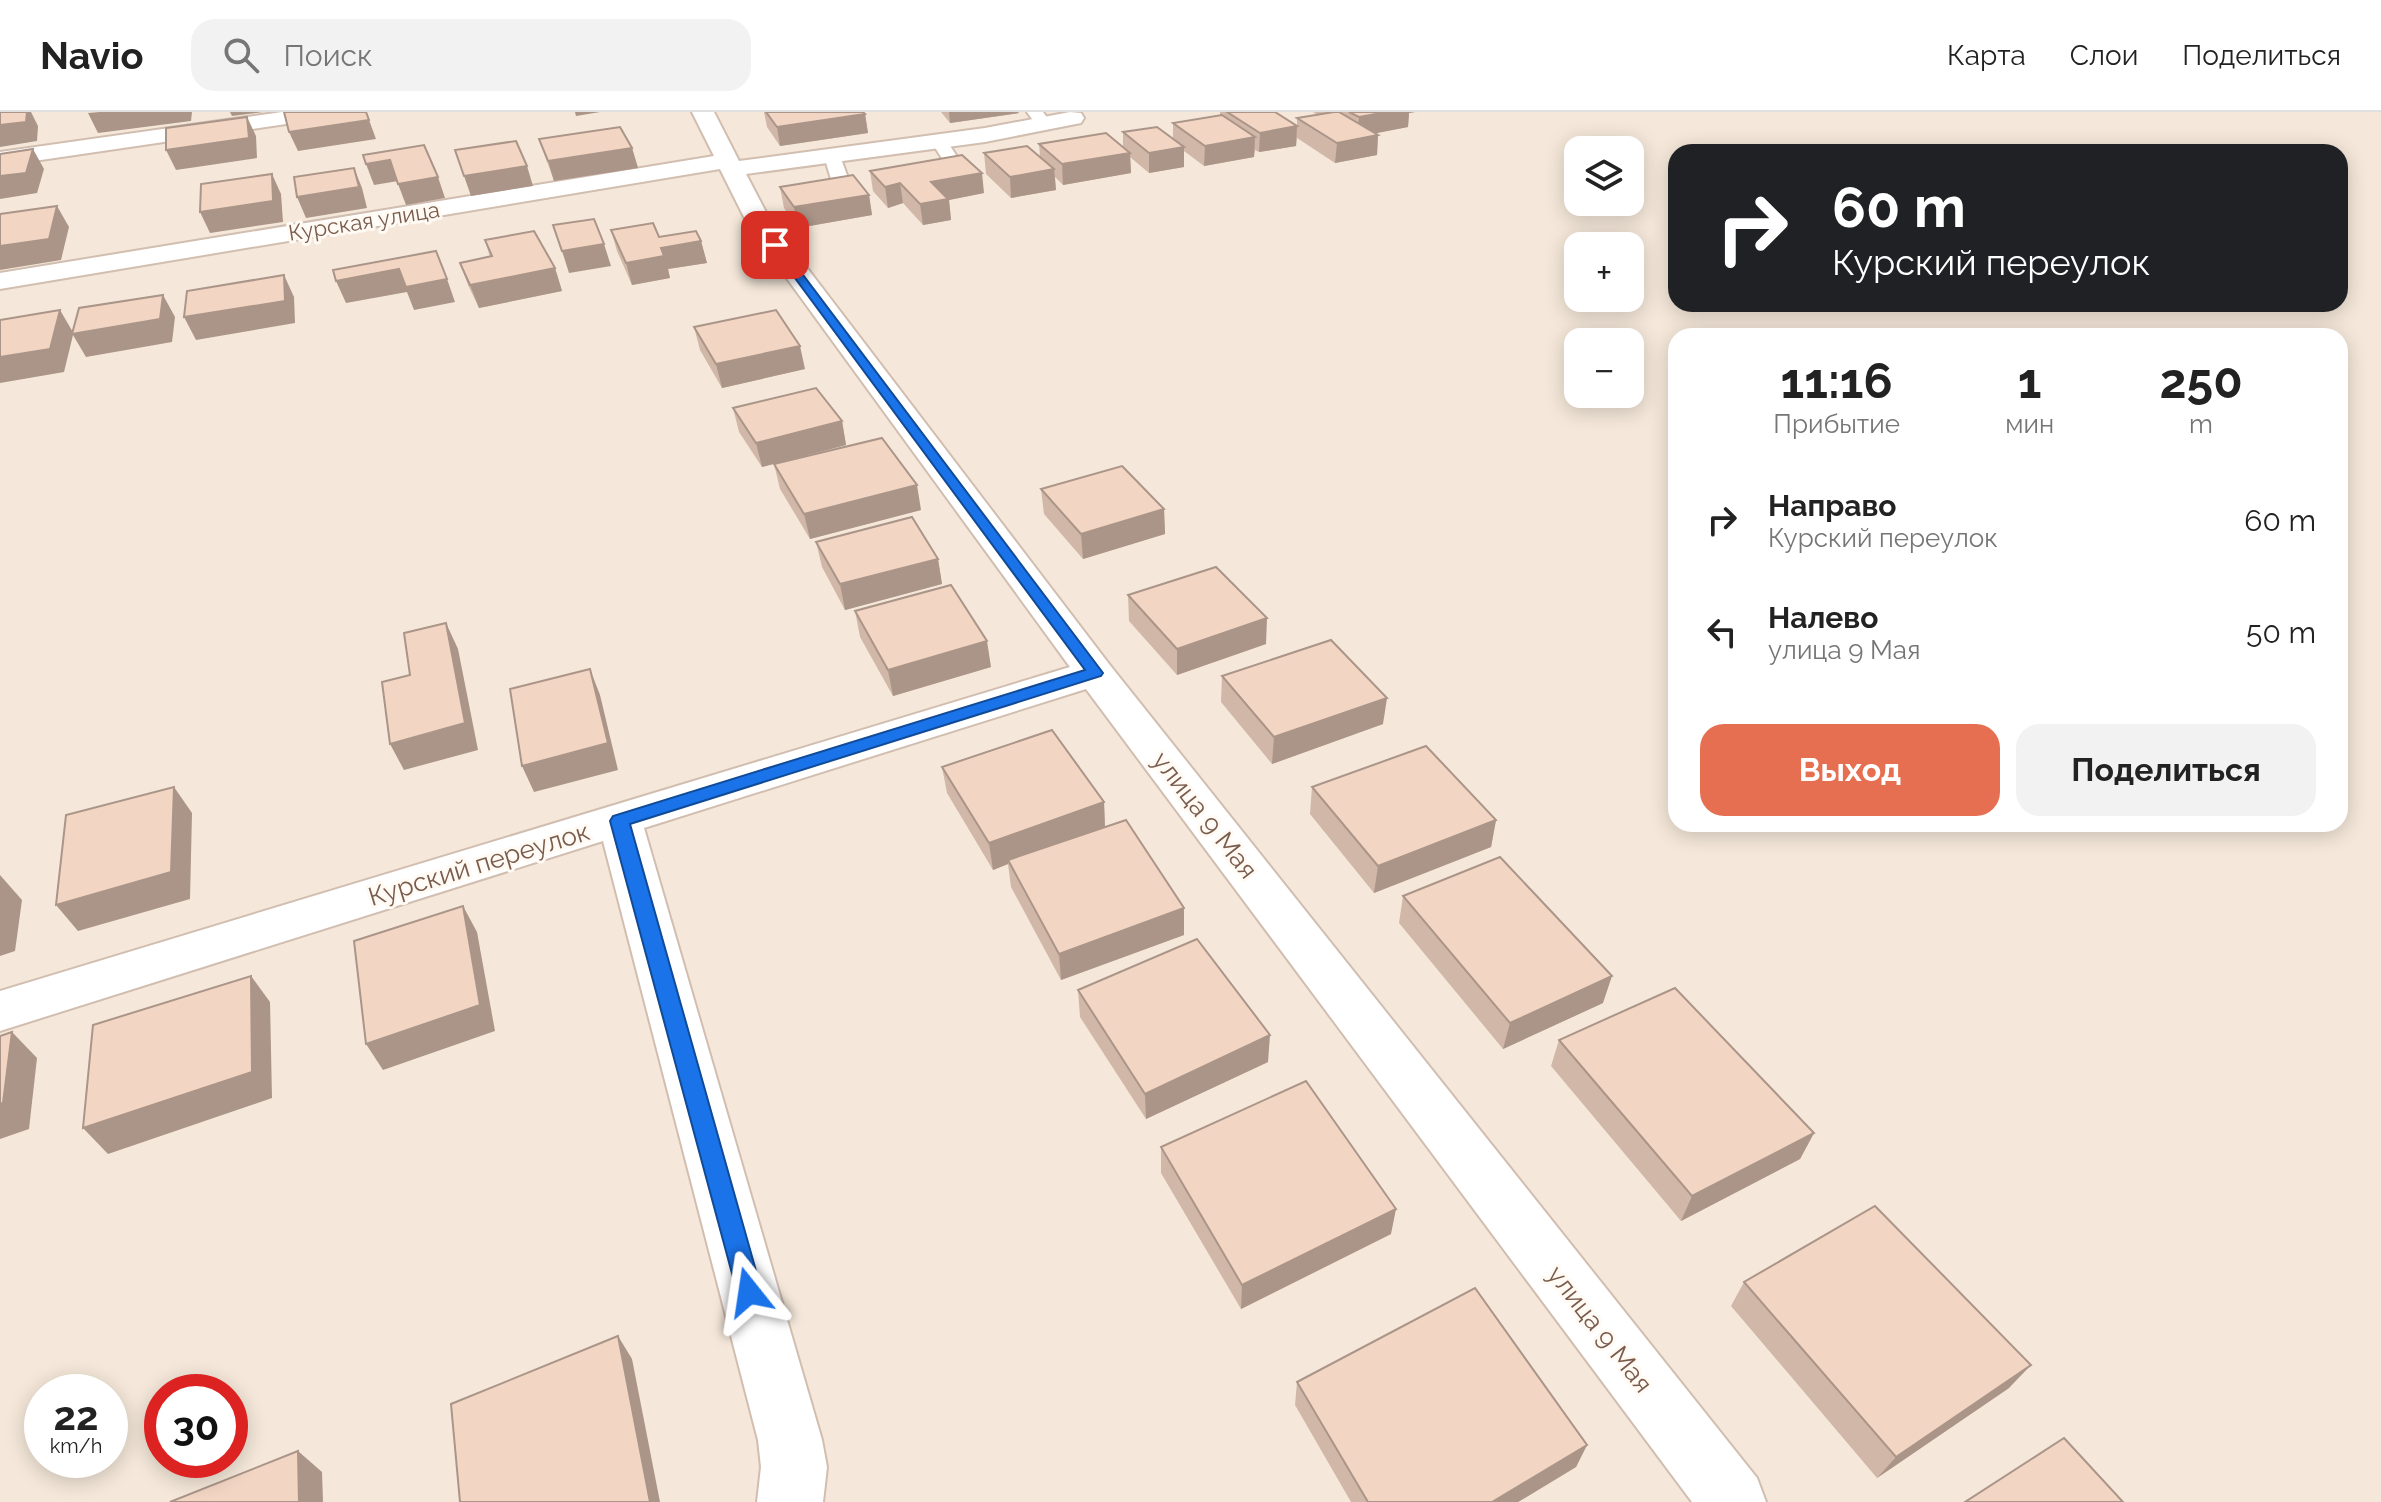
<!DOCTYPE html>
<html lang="ru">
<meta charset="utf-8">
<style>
:root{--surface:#fff;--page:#f2f2f2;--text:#222;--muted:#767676;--line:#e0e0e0;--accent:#e76f51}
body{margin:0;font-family:Raleway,sans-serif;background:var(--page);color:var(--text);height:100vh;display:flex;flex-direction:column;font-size:30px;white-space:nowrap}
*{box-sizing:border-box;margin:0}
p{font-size:26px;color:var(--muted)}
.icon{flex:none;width:44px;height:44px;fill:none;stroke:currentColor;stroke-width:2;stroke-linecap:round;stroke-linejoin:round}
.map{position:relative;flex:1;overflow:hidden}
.drawer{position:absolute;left:1668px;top:216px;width:680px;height:504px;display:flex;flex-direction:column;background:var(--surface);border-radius:24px;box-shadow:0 4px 20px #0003}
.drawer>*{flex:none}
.banner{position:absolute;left:1668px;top:32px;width:680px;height:168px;border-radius:24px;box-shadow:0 4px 20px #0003;background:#202124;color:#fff;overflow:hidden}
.fabs{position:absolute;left:1564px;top:24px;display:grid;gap:16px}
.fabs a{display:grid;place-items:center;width:80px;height:80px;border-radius:16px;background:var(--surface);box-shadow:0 4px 20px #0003;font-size:40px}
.speed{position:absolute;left:24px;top:1262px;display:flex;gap:16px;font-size:40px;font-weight:700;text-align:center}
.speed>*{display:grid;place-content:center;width:104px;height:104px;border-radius:50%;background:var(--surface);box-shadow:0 4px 20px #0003;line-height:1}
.speed small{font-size:20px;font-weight:400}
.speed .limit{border:12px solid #d22;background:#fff;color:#111}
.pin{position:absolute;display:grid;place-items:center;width:68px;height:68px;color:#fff;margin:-34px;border-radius:16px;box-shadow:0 4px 12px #0006}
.me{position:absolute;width:88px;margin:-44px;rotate:345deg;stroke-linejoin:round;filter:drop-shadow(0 0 6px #0008)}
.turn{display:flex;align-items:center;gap:28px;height:168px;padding:0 32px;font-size:36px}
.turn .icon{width:104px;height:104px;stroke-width:2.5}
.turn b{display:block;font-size:56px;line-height:68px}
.eta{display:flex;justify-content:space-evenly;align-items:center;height:136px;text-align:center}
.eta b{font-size:48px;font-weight:700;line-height:56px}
.button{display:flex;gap:16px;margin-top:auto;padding:16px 32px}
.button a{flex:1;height:92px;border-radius:24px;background:var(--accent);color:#fff;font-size:32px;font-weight:700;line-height:92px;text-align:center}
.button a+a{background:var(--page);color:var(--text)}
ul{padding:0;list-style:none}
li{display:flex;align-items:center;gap:24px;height:112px;padding:0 32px}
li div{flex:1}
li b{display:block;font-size:30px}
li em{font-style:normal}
header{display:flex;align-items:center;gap:48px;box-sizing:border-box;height:112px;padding:0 40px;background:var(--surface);border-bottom:2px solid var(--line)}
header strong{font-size:38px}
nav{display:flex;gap:44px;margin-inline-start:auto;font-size:28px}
.search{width:560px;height:72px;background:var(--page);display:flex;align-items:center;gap:20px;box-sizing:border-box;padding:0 28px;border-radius:24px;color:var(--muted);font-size:30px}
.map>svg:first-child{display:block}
.residential{fill:#f5e8da;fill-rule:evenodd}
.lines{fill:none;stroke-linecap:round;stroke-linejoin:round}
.service-casing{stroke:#d1beb0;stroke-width:4}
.minor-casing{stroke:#d1beb0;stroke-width:4}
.service{fill:#fff;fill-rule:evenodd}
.minor{fill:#fff;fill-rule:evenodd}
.wall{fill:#d1b7a8}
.shaded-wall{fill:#aa9588}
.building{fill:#f3d5c3;stroke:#aa9588;stroke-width:2}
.route{fill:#1a73e8;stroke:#114b97;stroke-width:2}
.labels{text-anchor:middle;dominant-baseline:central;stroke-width:6;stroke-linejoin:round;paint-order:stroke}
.far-street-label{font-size:22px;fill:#7a5c4d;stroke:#fffaf3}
.street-label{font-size:26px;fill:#7a5c4d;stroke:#fffaf3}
</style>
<header>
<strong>Navio</strong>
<div class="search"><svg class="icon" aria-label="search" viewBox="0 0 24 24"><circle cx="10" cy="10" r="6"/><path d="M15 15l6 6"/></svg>Поиск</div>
<nav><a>Карта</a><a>Слои</a><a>Поделиться</a></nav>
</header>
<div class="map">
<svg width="2381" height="1390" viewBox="0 0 2381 1390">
<rect width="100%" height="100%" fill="#fdf6ec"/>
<path class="residential" d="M 0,0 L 2381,0 L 2381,1390 L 0,1390 ZM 1578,38 L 1630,38 L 1630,90 L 1578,90 ZM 1676,40 L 2340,40 L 2340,192 L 1676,192 ZM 1578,134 L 1630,134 L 1630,186 L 1578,186 ZM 1676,224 L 2340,224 L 2340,712 L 1676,712 ZM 1578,230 L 1630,230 L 1630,282 L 1578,282 ZM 42,1280 L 110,1280 L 110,1348 L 42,1348 ZM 162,1280 L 230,1280 L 230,1348 L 162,1348 Z"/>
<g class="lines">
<defs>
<g id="service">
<path d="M 1027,0 L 1043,0 L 1051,11 L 1043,16 L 1037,14 Z"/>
<path d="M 939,24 L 945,26 L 965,57 L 963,61 L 957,62 L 951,61 L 931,29 Z"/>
<path d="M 832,39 L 840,44 L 852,77 L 849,81 L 837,81 L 834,77 L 824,44 Z"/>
</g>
<g id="minor">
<path d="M 282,0 L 338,0 L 327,6 L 0,54 L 0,40 Z"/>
<path d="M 692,0 L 714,0 L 739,49 L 985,16 L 1070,0 L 1081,1 L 1084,6 L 1081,11 L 985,30 L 746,62 L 769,106 L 1109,552 L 1757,1366 L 1766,1390 L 1692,1390 L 1086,577 L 644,716 L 822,1328 L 827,1355 L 823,1390 L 757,1390 L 761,1355 L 758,1328 L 603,729 L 0,919 L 0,879 L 1070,555 L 748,113 L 720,57 L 0,177 L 0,161 L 714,44 Z"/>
</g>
</defs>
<use href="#service" class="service-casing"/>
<use href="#minor" class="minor-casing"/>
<use href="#service" class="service"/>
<use href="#minor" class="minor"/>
</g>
<g class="wall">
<path d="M 764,0 L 863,0 L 865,2 L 868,21 L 780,34 L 767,15 Z"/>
<path d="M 941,0 L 1018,0 L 1019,1 L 950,11 Z"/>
<path d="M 1220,0 L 1275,0 L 1297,13 L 1297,6 L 1318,3 L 1313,0 L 1415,0 L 1409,1 L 1408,15 L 1375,21 L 1378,23 L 1377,43 L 1335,51 L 1297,26 L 1296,34 L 1259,40 L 1255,38 L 1254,45 L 1204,54 L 1184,39 L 1184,55 L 1149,61 L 1130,45 L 1131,61 L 1063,73 L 1055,65 L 1056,78 L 1011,86 L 986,62 L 984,41 L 1040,45 L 1039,32 L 1123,35 L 1123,20 L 1173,27 L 1173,11 L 1220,3 Z"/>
<path d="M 539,27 L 632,36 L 638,56 L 554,69 Z"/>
<path d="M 870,59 L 984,81 L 949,88 L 951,108 L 923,113 L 903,91 L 888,96 L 873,79 Z"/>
<path d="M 780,75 L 869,83 L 872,103 L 798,116 L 784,96 Z"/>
<path d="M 611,118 L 701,129 L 707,151 L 668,157 L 670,166 L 632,173 L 617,139 Z"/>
<path d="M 485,128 L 555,156 L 562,179 L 479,196 L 468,173 L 460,151 L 490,145 Z"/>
<path d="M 694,215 L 805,257 L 722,276 L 700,238 Z"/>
<path d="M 733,296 L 842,309 L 846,333 L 762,355 L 739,320 Z"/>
<path d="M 774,352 L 921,398 L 810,427 L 780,377 Z"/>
<path d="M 1041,377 L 1164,397 L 1165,422 L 1083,447 L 1044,402 Z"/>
<path d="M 816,430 L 938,447 L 942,472 L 845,498 L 822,455 Z"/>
<path d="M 1128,483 L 1266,532 L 1177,563 L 1129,509 Z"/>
<path d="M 855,499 L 991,555 L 893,584 L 860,525 Z"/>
<path d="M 1222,564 L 1383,612 L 1272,652 L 1221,590 Z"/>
<path d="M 942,655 L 1104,690 L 1105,715 L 1184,823 L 1061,868 L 1011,775 L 1008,752 L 993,758 L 947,681 Z"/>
<path d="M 1312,675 L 1496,708 L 1491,735 L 1374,781 L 1310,702 Z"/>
<path d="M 1403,784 L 1603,891 L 1503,937 L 1399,811 Z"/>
<path d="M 1078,878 L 1268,950 L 1146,1007 L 1080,905 Z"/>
<path d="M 1559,928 L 1814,1021 L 1800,1047 L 1681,1109 L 1551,954 Z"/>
<path d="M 1161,1035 L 1391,1122 L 1241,1197 L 1161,1061 Z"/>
<path d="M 1744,1170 L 2009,1276 L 1877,1366 L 1731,1194 Z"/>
<path d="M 1297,1270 L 1587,1333 L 1576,1355 L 1518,1390 L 1351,1390 L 1295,1293 Z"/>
</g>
<g class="shaded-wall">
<path d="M 27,0 L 31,0 L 38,14 L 37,29 L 0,35 L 0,13 Z"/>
<path d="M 100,0 L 192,0 L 191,9 L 98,21 L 88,1 Z"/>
<path d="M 230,0 L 263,0 L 232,4 Z"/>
<path d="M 575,0 L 600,0 L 576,4 Z"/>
<path d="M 949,0 L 1018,0 L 1019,1 L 950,11 Z"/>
<path d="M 1387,0 L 1415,0 L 1409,1 L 1408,15 L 1357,25 L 1359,5 Z"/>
<path d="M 865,2 L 868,21 L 780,34 L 777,15 Z"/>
<path d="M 247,5 L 256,24 L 257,46 L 176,58 L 166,38 Z"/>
<path d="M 369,8 L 376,27 L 298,39 L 289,20 Z"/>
<path d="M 1297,14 L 1296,34 L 1259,40 L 1260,21 Z"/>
<path d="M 1378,23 L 1377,43 L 1335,51 L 1337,31 Z"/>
<path d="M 1255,25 L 1254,45 L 1204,54 L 1205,34 Z"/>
<path d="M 1184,35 L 1184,55 L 1149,61 L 1149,41 Z"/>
<path d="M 632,36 L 638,56 L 554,69 L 548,49 Z"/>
<path d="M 33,37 L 44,57 L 37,81 L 0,87 L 0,64 Z"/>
<path d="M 1130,41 L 1131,61 L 1063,73 L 1062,52 Z"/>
<path d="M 390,48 L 398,69 L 374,73 L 366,52 Z"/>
<path d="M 527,54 L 533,74 L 471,84 L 464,64 Z"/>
<path d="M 354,56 L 362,76 L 367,96 L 306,106 L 297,85 Z"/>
<path d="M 1054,57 L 1056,78 L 1011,86 L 1010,65 Z"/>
<path d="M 982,61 L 984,81 L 949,88 L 951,108 L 923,113 L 920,92 L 931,70 Z"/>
<path d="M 272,62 L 281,82 L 283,110 L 210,121 L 200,100 Z"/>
<path d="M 438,65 L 445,86 L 406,93 L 398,72 Z"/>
<path d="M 900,71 L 903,91 L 888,96 L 885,75 Z"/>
<path d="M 869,83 L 872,103 L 798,116 L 794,95 Z"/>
<path d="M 57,94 L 69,115 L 61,148 L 0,158 L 0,134 Z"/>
<path d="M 701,129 L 707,151 L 668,157 L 670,166 L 632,173 L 626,151 L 661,136 Z"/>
<path d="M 604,132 L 611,154 L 569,161 L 562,139 Z"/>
<path d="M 555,156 L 562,179 L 479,196 L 470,173 Z"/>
<path d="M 399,157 L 447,167 L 455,190 L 414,198 L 407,180 L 346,191 L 336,169 Z"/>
<path d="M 284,163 L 294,185 L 295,211 L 196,228 L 184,205 Z"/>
<path d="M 163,183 L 175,205 L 172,230 L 86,245 L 73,223 L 64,260 L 0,271 L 0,245 L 60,198 L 74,222 Z"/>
<path d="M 800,234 L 805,257 L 722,276 L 716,252 Z"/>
<path d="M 842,309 L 846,333 L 762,355 L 756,331 Z"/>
<path d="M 917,373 L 921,398 L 810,427 L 804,402 Z"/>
<path d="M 1164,397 L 1165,422 L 1083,447 L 1081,422 Z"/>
<path d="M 938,447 L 942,472 L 845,498 L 840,472 Z"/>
<path d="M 1267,506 L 1266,532 L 1177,563 L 1177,537 Z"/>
<path d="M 446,511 L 458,537 L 478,638 L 404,658 L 390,632 Z"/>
<path d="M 987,529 L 991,555 L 893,584 L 888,558 Z"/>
<path d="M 590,557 L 600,583 L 618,658 L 534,680 L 522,654 Z"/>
<path d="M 1387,586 L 1383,612 L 1272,652 L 1274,625 Z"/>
<path d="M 174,675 L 192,701 L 190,787 L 78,819 L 56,793 Z"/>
<path d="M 1104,690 L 1105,716 L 1008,748 L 1008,752 L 993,758 L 989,731 Z"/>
<path d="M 1496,708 L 1491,735 L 1374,781 L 1378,754 Z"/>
<path d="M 0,763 L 22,788 L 15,839 L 0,844 Z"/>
<path d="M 463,794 L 477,820 L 495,919 L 383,958 L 366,932 Z"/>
<path d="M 1184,796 L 1184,823 L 1061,868 L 1059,842 Z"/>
<path d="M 251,864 L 270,890 L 272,986 L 108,1042 L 83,1016 Z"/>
<path d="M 1612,864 L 1603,891 L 1503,937 L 1510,911 Z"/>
<path d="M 12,920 L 37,946 L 29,1017 L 0,1027 L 0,992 Z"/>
<path d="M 1270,923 L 1268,950 L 1146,1007 L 1145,982 Z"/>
<path d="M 1814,1021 L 1800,1047 L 1681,1109 L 1692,1084 Z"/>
<path d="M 1396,1097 L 1391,1122 L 1241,1197 L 1242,1173 Z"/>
<path d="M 618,1224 L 632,1247 L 660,1390 L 650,1390 Z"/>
<path d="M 2031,1253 L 2009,1276 L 1877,1366 L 1896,1345 Z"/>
<path d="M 1587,1333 L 1576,1355 L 1518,1390 L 1492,1390 Z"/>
<path d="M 298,1339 L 322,1360 L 323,1390 L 299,1390 Z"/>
</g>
<g class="building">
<path d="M 0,0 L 27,0 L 26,10 L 0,13 Z"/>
<path d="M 284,0 L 366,0 L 369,8 L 289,20 Z"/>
<path d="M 766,0 L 863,0 L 865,2 L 777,15 Z"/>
<path d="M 1227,0 L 1275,0 L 1297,14 L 1260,21 Z"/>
<path d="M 1334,0 L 1339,0 L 1378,23 L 1337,31 L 1297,6 Z"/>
<path d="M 1349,0 L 1387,0 L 1359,5 Z"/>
<path d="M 1222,3 L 1255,25 L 1205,34 L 1173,11 Z"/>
<path d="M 247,5 L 249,26 L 166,38 L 166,16 Z"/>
<path d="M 620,15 L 632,36 L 548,49 L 539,27 Z"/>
<path d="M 1157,15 L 1184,35 L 1149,41 L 1123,20 Z"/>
<path d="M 1106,21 L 1130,41 L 1062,52 L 1039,32 Z"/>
<path d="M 516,29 L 527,54 L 464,64 L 455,38 Z"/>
<path d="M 424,33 L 438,65 L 398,72 L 390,48 L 366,52 L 363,43 Z"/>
<path d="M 1027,34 L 1054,57 L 1010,65 L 984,41 Z"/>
<path d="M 33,37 L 26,61 L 0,64 L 0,42 Z"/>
<path d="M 962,43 L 982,61 L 931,70 L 948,87 L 920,92 L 900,71 L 885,75 L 870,59 Z"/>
<path d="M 354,56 L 359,75 L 297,85 L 294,65 Z"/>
<path d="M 272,62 L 273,89 L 200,100 L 201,72 Z"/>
<path d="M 853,63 L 869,83 L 794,95 L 780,75 Z"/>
<path d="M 57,94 L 49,127 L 0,134 L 0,102 Z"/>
<path d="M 594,107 L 604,132 L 562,139 L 553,113 Z"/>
<path d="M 653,111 L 659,125 L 696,119 L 701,129 L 661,136 L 664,144 L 626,151 L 611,118 Z"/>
<path d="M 534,119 L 555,156 L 470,173 L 460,151 L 492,144 L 485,128 Z"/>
<path d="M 436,139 L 447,167 L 406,175 L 399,157 L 336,169 L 333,158 Z"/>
<path d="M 284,163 L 285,189 L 184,205 L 187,179 Z"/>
<path d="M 163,183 L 160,207 L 72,222 L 79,196 Z"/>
<path d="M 60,198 L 50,237 L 0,245 L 0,208 Z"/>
<path d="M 776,198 L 800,234 L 716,252 L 694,215 Z"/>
<path d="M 816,276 L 842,309 L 756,331 L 733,296 Z"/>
<path d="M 882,326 L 917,373 L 804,402 L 774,352 Z"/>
<path d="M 1122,354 L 1164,397 L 1081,422 L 1041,377 Z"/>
<path d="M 912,405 L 938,447 L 840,472 L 816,430 Z"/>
<path d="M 1216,455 L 1267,506 L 1177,537 L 1128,483 Z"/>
<path d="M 951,473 L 987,529 L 888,558 L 855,499 Z"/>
<path d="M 446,511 L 465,611 L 390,632 L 382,570 L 410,563 L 404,521 Z"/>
<path d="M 1331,528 L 1387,586 L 1274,625 L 1222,564 Z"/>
<path d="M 590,557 L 608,631 L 522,654 L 510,577 Z"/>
<path d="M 1052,618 L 1104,690 L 989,731 L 942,655 Z"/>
<path d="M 1426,634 L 1496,708 L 1378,754 L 1312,675 Z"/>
<path d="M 174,675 L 171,760 L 56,793 L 66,703 Z"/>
<path d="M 1126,708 L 1184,796 L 1059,842 L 1008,748 Z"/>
<path d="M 1500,745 L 1612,864 L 1510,911 L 1403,784 Z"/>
<path d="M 463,794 L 480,893 L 366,932 L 354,829 Z"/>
<path d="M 1197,827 L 1270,923 L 1145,982 L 1078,878 Z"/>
<path d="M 251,864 L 252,960 L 83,1016 L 93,913 Z"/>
<path d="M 1675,876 L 1814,1021 L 1692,1084 L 1559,928 Z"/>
<path d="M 12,920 L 3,991 L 0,992 L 0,924 Z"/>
<path d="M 1306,969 L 1396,1097 L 1242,1173 L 1161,1035 Z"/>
<path d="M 1875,1094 L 2031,1253 L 1896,1345 L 1744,1170 Z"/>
<path d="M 1475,1176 L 1587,1333 L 1492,1390 L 1368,1390 L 1297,1270 Z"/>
<path d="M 618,1224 L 650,1390 L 460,1390 L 451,1292 Z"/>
<path d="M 2064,1326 L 2123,1390 L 1965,1390 Z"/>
<path d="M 298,1339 L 299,1390 L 170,1390 Z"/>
</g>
<path class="route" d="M 772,131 L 779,131 L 1103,561 L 1101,564 L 630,712 L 762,1180 L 758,1189 L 749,1192 L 740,1189 L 737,1180 L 610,709 L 613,704 L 1085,558 L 772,135 Z"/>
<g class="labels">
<g class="far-street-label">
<text transform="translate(364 109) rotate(-9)">Курская улица</text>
</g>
<g class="street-label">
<text transform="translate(1205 703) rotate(52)">улица 9 Мая</text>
<text transform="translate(479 752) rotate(-17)">Курский переулок</text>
<text transform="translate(1600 1217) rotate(52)">улица 9 Мая</text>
</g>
</g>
</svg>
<div class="fabs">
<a><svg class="icon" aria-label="layers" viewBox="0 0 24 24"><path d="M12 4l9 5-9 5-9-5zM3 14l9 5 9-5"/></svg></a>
<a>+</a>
<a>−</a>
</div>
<div class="speed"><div>22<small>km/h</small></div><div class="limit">30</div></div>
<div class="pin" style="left:775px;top:133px;background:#d93025"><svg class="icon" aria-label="arrive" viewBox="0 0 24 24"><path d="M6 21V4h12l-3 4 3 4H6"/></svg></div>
<svg class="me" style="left:749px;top:1180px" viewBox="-20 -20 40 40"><path d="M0-17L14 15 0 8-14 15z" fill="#1a73e8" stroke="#fff" stroke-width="4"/></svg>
<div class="banner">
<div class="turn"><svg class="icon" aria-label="right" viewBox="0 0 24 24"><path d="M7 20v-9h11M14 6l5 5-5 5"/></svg><div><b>60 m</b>Курский переулок</div></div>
</div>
<section class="drawer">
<div class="eta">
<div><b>11:16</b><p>Прибытие</p></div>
<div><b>1</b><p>мин</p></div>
<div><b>250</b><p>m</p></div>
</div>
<ul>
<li><svg class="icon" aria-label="right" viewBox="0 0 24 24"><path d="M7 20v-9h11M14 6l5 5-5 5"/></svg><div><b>Направо</b><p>Курский переулок</p></div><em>60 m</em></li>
<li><svg class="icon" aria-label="left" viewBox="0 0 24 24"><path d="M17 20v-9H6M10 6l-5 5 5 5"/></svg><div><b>Налево</b><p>улица 9 Мая</p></div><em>50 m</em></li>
</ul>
<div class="button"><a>Выход</a><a>Поделиться</a></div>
</section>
</div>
